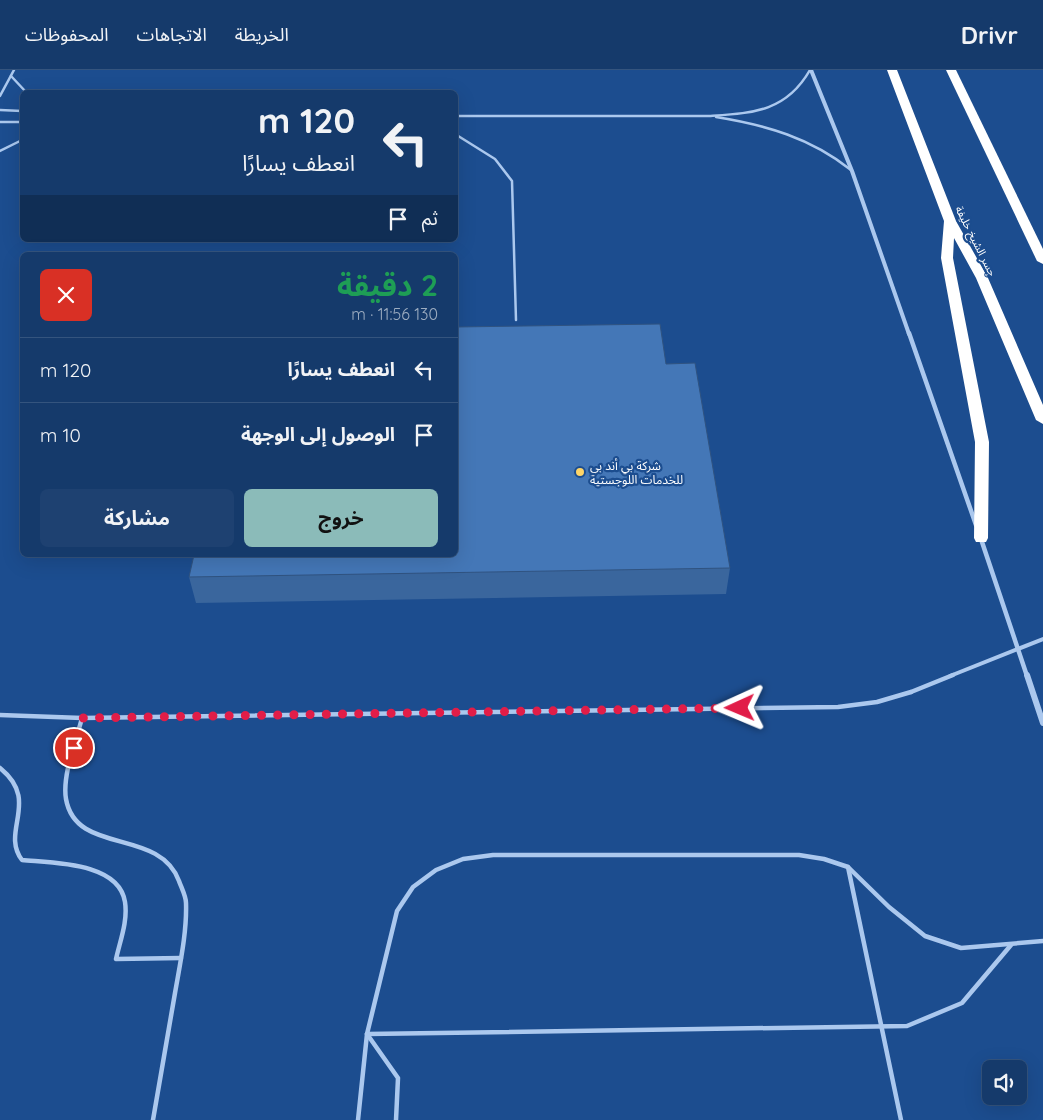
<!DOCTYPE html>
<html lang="ar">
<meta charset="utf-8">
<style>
:root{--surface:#153a6b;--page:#1e4171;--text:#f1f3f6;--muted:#9dadc1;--line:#34547e;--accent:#8bbbb9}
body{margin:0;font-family:Quicksand,"Noto Sans Arabic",sans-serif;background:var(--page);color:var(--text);direction:rtl;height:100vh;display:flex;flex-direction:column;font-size:19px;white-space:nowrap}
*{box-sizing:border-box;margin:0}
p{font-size:16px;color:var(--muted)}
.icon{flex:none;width:28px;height:28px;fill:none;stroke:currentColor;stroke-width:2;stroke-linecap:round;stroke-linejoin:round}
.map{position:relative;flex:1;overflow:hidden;direction:ltr}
.details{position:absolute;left:20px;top:182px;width:438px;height:305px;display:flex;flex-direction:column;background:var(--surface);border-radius:8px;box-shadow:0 5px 20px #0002,0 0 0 1px var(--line);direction:rtl}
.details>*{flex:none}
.hud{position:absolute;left:20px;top:20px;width:438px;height:152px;border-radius:8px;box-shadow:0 5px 20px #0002,0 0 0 1px var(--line);direction:rtl;background:#153a6b;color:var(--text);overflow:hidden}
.fabs{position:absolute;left:982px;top:990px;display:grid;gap:10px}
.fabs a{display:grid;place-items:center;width:45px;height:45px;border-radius:8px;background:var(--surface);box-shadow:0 5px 20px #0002,0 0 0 1px var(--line);font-size:25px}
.pin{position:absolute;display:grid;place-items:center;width:42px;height:42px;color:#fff;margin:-21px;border:2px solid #fff;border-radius:50%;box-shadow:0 1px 5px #0007}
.me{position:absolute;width:55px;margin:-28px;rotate:269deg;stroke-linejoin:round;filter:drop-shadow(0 0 4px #0008)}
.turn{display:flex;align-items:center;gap:18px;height:105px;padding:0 20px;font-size:22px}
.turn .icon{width:65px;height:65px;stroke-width:2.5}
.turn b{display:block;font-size:35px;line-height:42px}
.then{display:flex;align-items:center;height:48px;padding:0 20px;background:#0003;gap:10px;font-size:19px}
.round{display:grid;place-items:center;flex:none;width:52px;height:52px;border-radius:8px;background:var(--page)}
.head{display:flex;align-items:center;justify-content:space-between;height:85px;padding:0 20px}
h1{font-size:30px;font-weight:700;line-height:38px;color:#1e9e55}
.action{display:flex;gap:10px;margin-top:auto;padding:10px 20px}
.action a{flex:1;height:58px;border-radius:8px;background:var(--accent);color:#111;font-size:20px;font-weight:700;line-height:58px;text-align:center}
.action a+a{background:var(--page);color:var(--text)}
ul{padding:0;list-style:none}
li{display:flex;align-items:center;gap:15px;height:65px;padding:0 20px;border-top:1px solid var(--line)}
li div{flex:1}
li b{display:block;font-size:19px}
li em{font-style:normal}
header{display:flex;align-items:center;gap:30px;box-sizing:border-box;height:70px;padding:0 25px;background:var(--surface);border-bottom:1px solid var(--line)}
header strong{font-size:24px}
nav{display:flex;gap:28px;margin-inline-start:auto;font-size:18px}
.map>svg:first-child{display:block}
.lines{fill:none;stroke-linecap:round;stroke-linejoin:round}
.service-far1{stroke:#abc8ee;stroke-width:2.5}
.service{stroke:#abc8ee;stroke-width:4.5}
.minor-far2{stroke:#abc8ee;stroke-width:4}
.minor-far1{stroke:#abc8ee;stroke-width:4.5}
.minor{stroke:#abc8ee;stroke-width:6}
.motorway{fill:#fff;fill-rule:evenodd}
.service-bridge-far1{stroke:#abc8ee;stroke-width:4}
.service-bridge{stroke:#abc8ee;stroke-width:4.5}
.wall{fill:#3a669d}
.building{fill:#4477b7;stroke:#305380}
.route{stroke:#e11d48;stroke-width:9;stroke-dasharray:0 16.2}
.poi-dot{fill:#fed568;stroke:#1c4d8f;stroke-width:2}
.labels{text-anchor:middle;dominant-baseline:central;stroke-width:4.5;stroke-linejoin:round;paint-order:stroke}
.far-street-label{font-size:11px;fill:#fff;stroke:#1c4d8f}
.poi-label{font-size:12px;fill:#fff;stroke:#1c4d8f;text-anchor:start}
</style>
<header>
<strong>Drivr</strong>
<nav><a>الخريطة</a><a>الاتجاهات</a><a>المحفوظات</a></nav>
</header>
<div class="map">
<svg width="1043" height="1050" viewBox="0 0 1043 1050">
<rect width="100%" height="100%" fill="#1c4d8f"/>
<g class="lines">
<g class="service-far1">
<path d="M 11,6 L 26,22"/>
<path d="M 0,26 L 14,0"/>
<path d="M 0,40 L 22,41"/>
<path d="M 455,46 L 709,46 C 753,43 786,42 810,0"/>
<path d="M 716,47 C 766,55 811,68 851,100"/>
<path d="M 0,52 L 22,52"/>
<path d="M 455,64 L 495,89 L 512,111 L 516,250"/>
<path d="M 0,81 L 22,70"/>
</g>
<g class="service">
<path d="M 0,645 L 82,648 L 838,637 L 877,632 L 911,622"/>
<path d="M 82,648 C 76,671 62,706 66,729 C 76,786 159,757 179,811 C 181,817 186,826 186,833 C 187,862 180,894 175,923 C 168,965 160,1008 153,1050"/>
<path d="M 0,698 C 41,731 0,761 22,790 C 53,793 119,792 125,832 C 128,851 120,871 116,889 L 181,888"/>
<path d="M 848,797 L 901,1050"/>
<path d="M 367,964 L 907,956 L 962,933 L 1011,875"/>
<path d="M 367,964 L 398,1008 L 396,1050"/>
<path d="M 358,1050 L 367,964 L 397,841 L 413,817 L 436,800 L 463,789 L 493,785 L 799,785 L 824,789 L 848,797 L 889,837 L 925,866 L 961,878 L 1043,871"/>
</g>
<path class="minor-far2" d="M 811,0 L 852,101 L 909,264"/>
<g class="minor-far1">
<path d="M 909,263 L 976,455"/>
<path d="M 980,466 L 1027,606"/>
</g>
<path class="minor" d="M 1027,605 L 1043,653"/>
<g class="motorway">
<path d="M 887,0 L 897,0 L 956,151 L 988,208 L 1043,335 L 1043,354 L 1036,350 L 976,208 L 954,168 L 953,188 L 989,372 L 988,468 L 986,472 L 976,472 L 974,468 L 975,372 L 941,188 L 944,151 Z"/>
<path d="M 946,0 L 956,0 L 1043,179 L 1043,194 L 1037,191 Z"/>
</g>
<path class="service-bridge-far1" d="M 950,606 L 1043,569"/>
<path class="service-bridge" d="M 911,622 L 953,605"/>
</g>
<path class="wall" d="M 666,294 L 730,498 L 726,524 L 196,533 L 189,507 L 455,485 Z"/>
<path class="building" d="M 660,254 L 666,294 L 695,293 L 730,498 L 189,507 L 194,485 L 455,485 L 455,280 L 456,257 Z"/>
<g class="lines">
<path class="route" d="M 74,678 L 82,648 L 740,638"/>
</g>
<circle class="poi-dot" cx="580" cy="402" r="5"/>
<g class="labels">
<g class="far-street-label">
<text transform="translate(976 171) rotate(63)">جسر الشيخ خليفة</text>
</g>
<g class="poi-label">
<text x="590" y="395">شركة بي أند بي<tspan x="590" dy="14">للخدمات اللوجستية</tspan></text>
</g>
</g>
</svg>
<div class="fabs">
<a><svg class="icon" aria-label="sound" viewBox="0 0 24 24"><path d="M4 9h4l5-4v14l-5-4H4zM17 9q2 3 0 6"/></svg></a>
</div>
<div class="pin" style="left:74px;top:678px;background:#d93025"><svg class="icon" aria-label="arrive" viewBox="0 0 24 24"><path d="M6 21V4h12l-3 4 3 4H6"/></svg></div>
<svg class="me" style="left:740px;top:638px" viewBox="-20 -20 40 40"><path d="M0-17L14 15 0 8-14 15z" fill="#e11d48" stroke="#fff" stroke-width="4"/></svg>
<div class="hud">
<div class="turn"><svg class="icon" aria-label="left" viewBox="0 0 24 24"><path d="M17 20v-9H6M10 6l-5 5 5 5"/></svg><div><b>120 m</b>انعطف يسارًا</div></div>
<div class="then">ثم<svg class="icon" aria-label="arrive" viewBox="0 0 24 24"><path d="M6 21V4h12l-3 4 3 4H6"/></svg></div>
</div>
<section class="details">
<div class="head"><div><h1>2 دقيقة</h1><p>130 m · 11:56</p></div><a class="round" style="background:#d93025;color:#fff"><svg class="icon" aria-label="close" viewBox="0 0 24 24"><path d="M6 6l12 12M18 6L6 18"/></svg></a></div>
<ul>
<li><svg class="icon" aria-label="left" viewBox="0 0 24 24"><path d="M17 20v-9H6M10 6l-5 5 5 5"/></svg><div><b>انعطف يسارًا</b></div><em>120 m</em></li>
<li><svg class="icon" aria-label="arrive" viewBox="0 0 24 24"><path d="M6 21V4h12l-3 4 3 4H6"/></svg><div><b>الوصول إلى الوجهة</b></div><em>10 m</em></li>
</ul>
<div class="action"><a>خروج</a><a>مشاركة</a></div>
</section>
</div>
